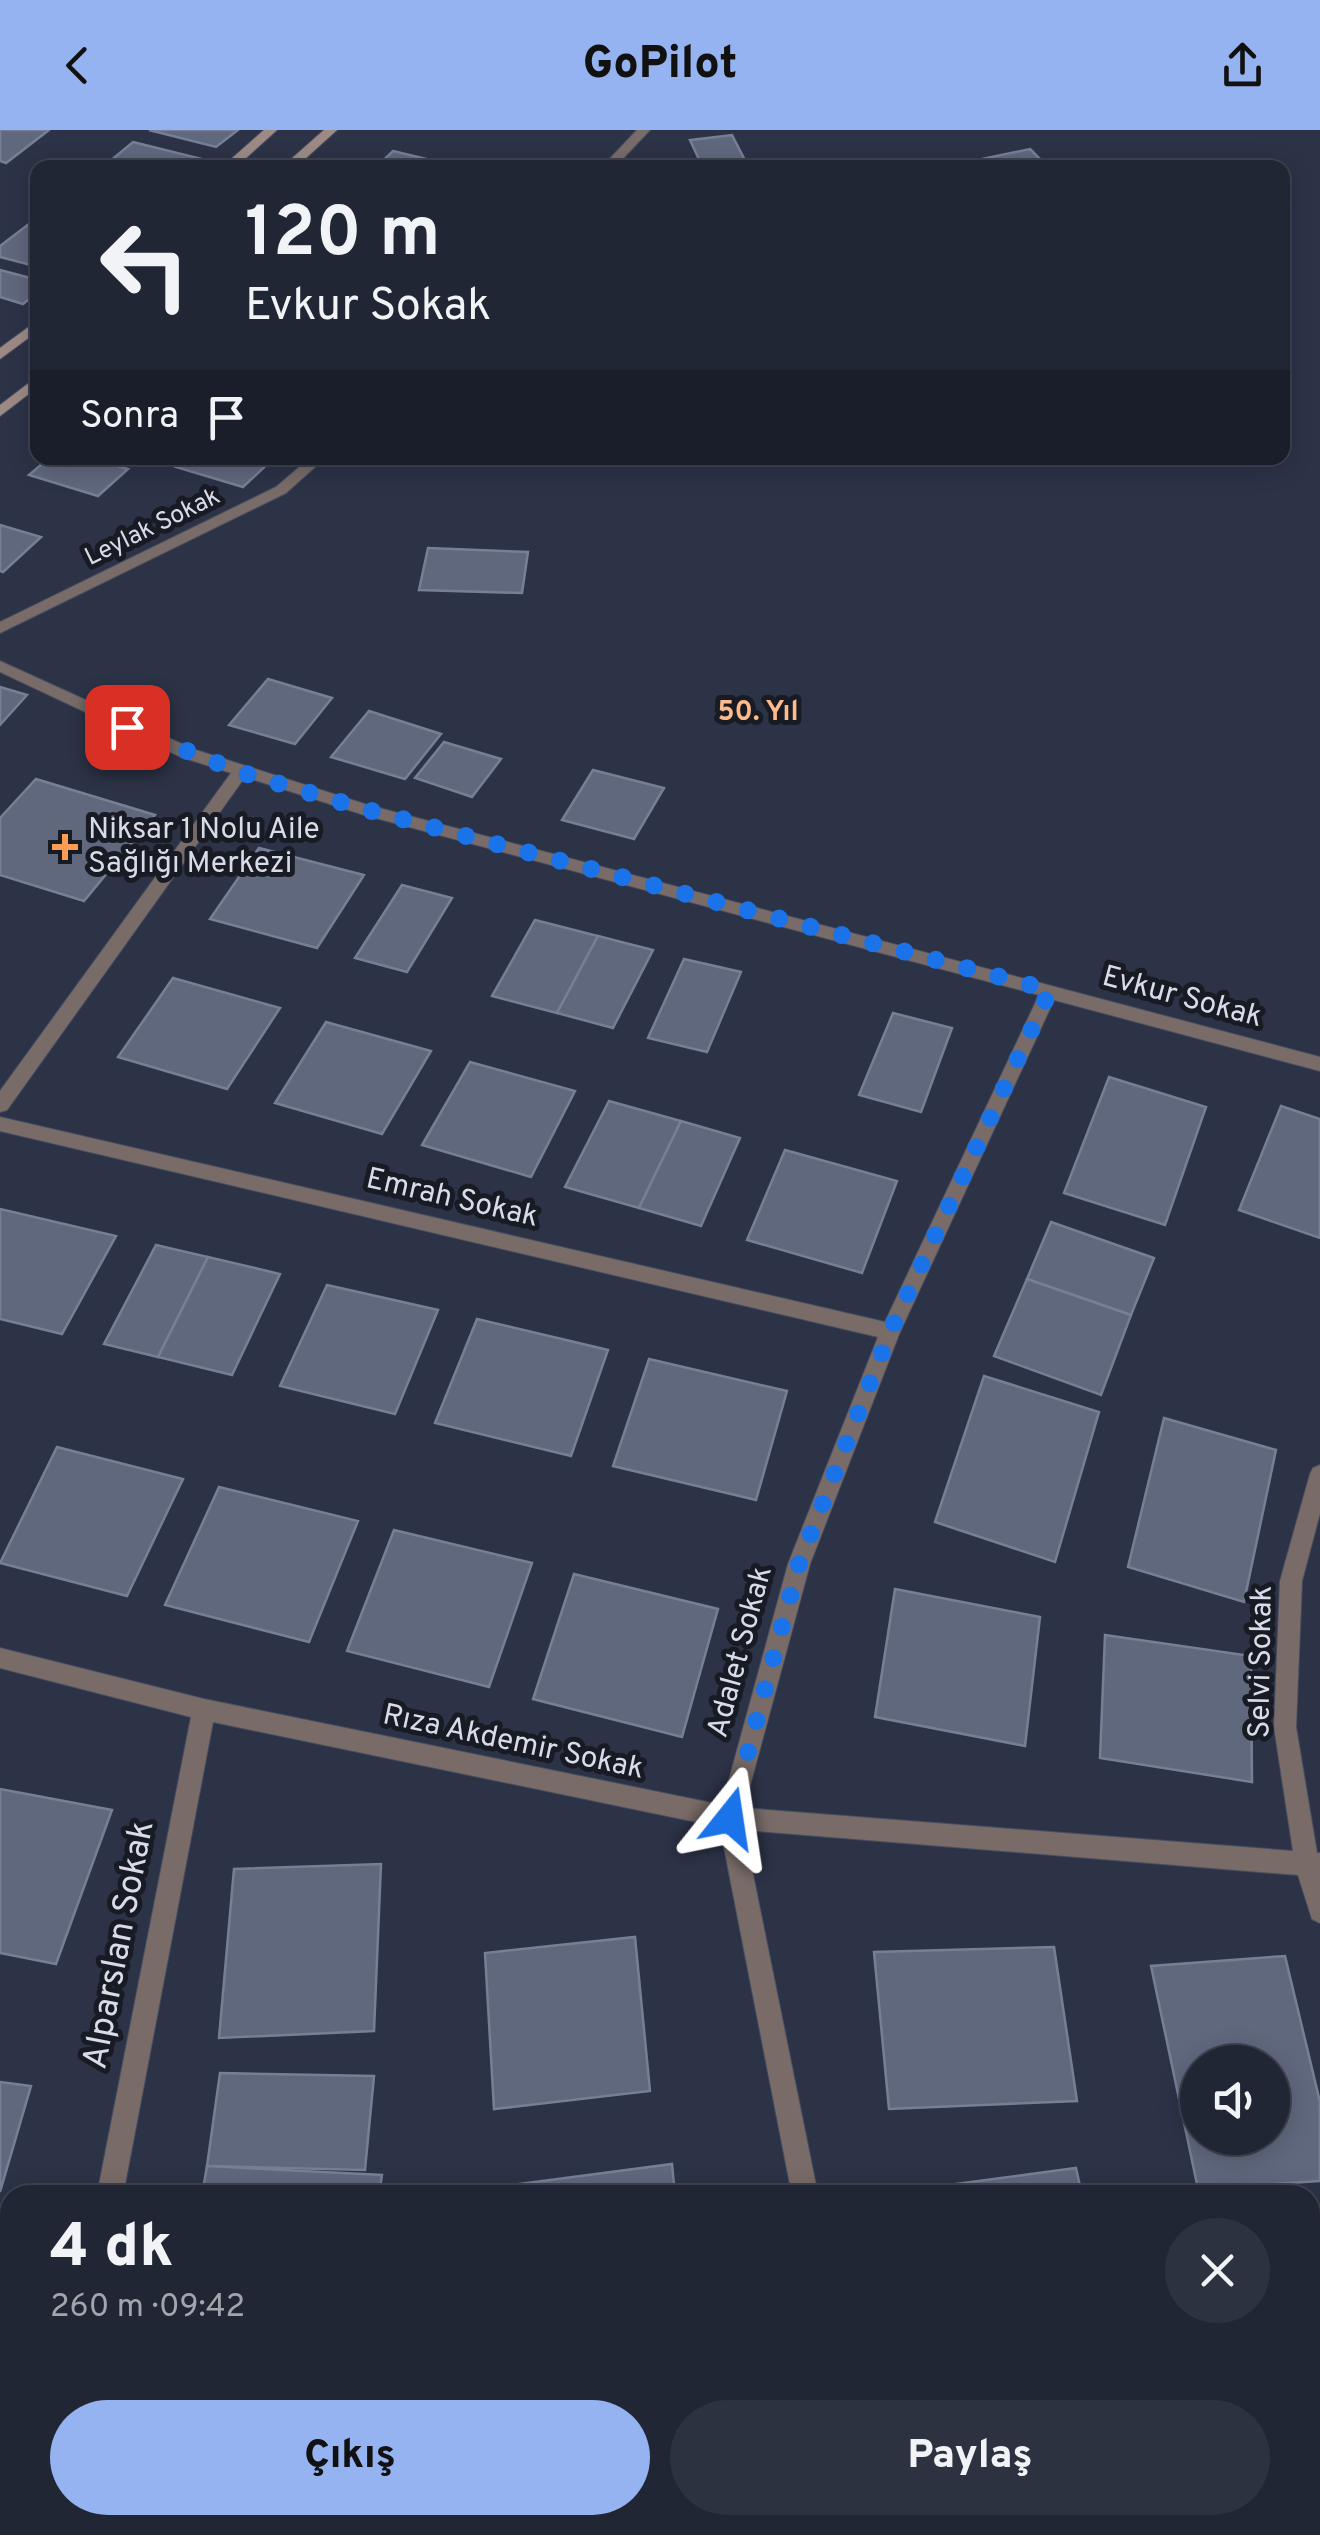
<!DOCTYPE html>
<html lang="tr">
<meta charset="utf-8">
<style>
:root{--surface:#212635;--page:#2d3241;--text:#f1f3f6;--muted:#a2a5ad;--line:#3e4350;--accent:#95b2f1}
body{margin:0;font-family:Overpass,sans-serif;background:var(--page);color:var(--text);height:100vh;display:flex;flex-direction:column;font-size:38px;white-space:nowrap}
*{box-sizing:border-box;margin:0}
p{font-size:32px;color:var(--muted)}
.icon{flex:none;width:55px;height:55px;fill:none;stroke:currentColor;stroke-width:2;stroke-linecap:round;stroke-linejoin:round}
.map{position:relative;flex:1;overflow:hidden}
.side{position:absolute;left:0px;top:2055px;width:1320px;height:350px;display:flex;flex-direction:column;background:var(--surface);border-radius:30px 30px 0 0;box-shadow:0 5px 25px #0003,0 0 0 2px var(--line)}
.side>*{flex:none}
.top-card{position:absolute;left:30px;top:30px;width:1260px;height:305px;border-radius:20px;box-shadow:0 5px 25px #0003,0 0 0 2px var(--line);background:#212635;color:var(--text);overflow:hidden}
.tools{position:absolute;left:1180px;top:1915px;display:grid;gap:20px}
.tools a{display:grid;place-items:center;width:110px;height:110px;border-radius:50%;background:var(--surface);box-shadow:0 5px 25px #0003,0 0 0 2px var(--line);font-size:50px}
.pin{position:absolute;display:grid;place-items:center;width:85px;height:85px;color:#fff;margin:-42px;border-radius:20px;box-shadow:0 5px 15px #0006}
.me{position:absolute;width:110px;margin:-55px;rotate:15deg;stroke-linejoin:round;filter:drop-shadow(0 0 8px #0008)}
.turn{display:flex;align-items:center;gap:35px;height:210px;padding:0 50px;font-size:45px}
.turn .icon{width:130px;height:130px;stroke-width:2.5}
.turn b{display:block;font-size:70px;line-height:85px}
.then{display:flex;align-items:center;height:95px;padding:0 50px;background:#0003;gap:20px;font-size:38px}
.round{display:grid;place-items:center;flex:none;width:105px;height:105px;border-radius:52px;background:var(--page)}
.headline{display:flex;align-items:center;justify-content:space-between;height:170px;padding:0 50px}
h1{font-size:60px;font-weight:800;line-height:75px}
.action{display:flex;gap:20px;margin-top:auto;padding:20px 50px}
.action a{flex:1;height:115px;border-radius:60px;background:var(--accent);color:#111;font-size:40px;font-weight:800;line-height:115px;text-align:center}
.action a+a{background:var(--page);color:var(--text)}
header{display:flex;justify-content:space-between;align-items:center;height:130px;padding:0 50px;background:var(--accent);color:#111;font-size:45px;font-weight:800}
.map>svg:first-child{display:block}
.building{fill:#60687e;stroke:#777f96;stroke-width:2.5;fill-rule:evenodd}
.lines{fill:none;stroke-linecap:round;stroke-linejoin:round}
.minor-casing{stroke:#484e61;stroke-width:2}
.secondary-casing{stroke:#484e61;stroke-width:2}
.minor{fill:#786b68;fill-rule:evenodd}
.secondary{fill:#9d8a85;fill-rule:evenodd}
.route{stroke:#1a73e8;stroke-width:18;stroke-dasharray:0 32.4}
.poi-dot{fill:#fd9d55;stroke:#181b24;stroke-width:4}
.labels{text-anchor:middle;dominant-baseline:central;stroke-width:10;stroke-linejoin:round;paint-order:stroke}
.far-street-label{font-size:25px;fill:#d8dce9;stroke:#181b24}
.far-neighbourhood-label{font-size:28px;font-weight:bold;fill:#feba8b;stroke:#181b24}
.poi-label{font-size:30px;fill:#d8dce9;stroke:#181b24;text-anchor:start}
.street-label{font-size:30px;fill:#d8dce9;stroke:#181b24}
.near-street-label{font-size:35px;fill:#d8dce9;stroke:#181b24}
</style>
<header><svg class="icon" aria-label="back" viewBox="0 0 24 24"><path d="M15 5l-7 7 7 7"/></svg>GoPilot<svg class="icon" aria-label="share" viewBox="0 0 24 24"><path d="M12 15V3M7 8l5-5 5 5M5 13v7h14v-7"/></svg></header>
<div class="map">
<svg width="1320" height="2405" viewBox="0 0 1320 2405">
<rect width="100%" height="100%" fill="#2c3347"/>
<g class="building">
<path d="M 0,0 L 49,0 L 6,33 L 0,31 Z"/>
<path d="M 149,0 L 238,0 L 216,17 Z"/>
<path d="M 732,5 L 749,38 L 703,38 L 690,10 Z"/>
<path d="M 133,12 L 202,29 L 191,38 L 132,38 L 109,32 Z"/>
<path d="M 1030,19 L 1049,38 L 984,38 L 977,30 Z"/>
<path d="M 393,21 L 447,34 L 443,38 L 375,38 Z"/>
<path d="M 38,87 L 38,137 L 0,127 L 0,116 Z"/>
<path d="M 0,140 L 38,150 L 38,162 L 23,174 L 0,167 Z"/>
<path d="M 49,328 L 89,328 L 128,339 L 98,366 L 29,345 Z"/>
<path d="M 187,328 L 274,328 L 243,357 L 176,337 Z"/>
<path d="M 0,395 L 41,407 L 3,442 L 0,441 Z"/>
<path d="M 428,418 L 528,422 L 522,463 L 419,460 Z"/>
<path d="M 268,549 L 332,568 L 295,614 L 229,595 Z"/>
<path d="M 0,557 L 27,565 L 0,595 Z"/>
<path d="M 369,581 L 441,604 L 405,649 L 331,627 Z"/>
<path d="M 444,612 L 501,629 L 472,667 L 415,648 Z"/>
<path d="M 593,640 L 664,658 L 634,709 L 562,690 Z"/>
<path d="M 36,649 L 155,685 L 84,771 L 0,745 L 0,688 Z"/>
<path d="M 259,718 L 364,745 L 317,818 L 210,789 Z"/>
<path d="M 402,755 L 452,768 L 407,842 L 355,828 Z"/>
<path d="M 535,790 L 598,806 L 557,883 L 492,866 Z"/>
<path d="M 598,806 L 653,820 L 613,898 L 557,883 Z"/>
<path d="M 684,829 L 741,842 L 707,922 L 648,908 Z"/>
<path d="M 173,848 L 280,878 L 227,959 L 118,927 Z"/>
<path d="M 893,883 L 952,898 L 921,982 L 859,965 Z"/>
<path d="M 326,892 L 431,921 L 382,1004 L 275,973 Z"/>
<path d="M 470,932 L 575,961 L 531,1047 L 422,1015 Z"/>
<path d="M 1109,947 L 1206,977 L 1165,1095 L 1064,1063 Z"/>
<path d="M 609,971 L 681,991 L 639,1078 L 565,1057 Z"/>
<path d="M 1281,976 L 1320,989 L 1320,1108 L 1239,1080 Z"/>
<path d="M 681,991 L 740,1008 L 701,1096 L 639,1078 Z"/>
<path d="M 785,1020 L 897,1051 L 862,1143 L 747,1110 Z"/>
<path d="M 0,1079 L 116,1106 L 62,1204 L 0,1189 Z"/>
<path d="M 1051,1092 L 1154,1128 L 1131,1185 L 1027,1149 Z"/>
<path d="M 156,1115 L 208,1127 L 158,1227 L 104,1214 Z"/>
<path d="M 208,1127 L 280,1144 L 232,1245 L 158,1227 Z"/>
<path d="M 1027,1149 L 1131,1185 L 1101,1265 L 994,1226 Z"/>
<path d="M 327,1155 L 438,1180 L 395,1284 L 280,1256 Z"/>
<path d="M 477,1189 L 608,1220 L 571,1326 L 435,1293 Z"/>
<path d="M 649,1229 L 787,1261 L 756,1370 L 613,1336 Z"/>
<path d="M 984,1246 L 1099,1282 L 1055,1432 L 935,1392 Z"/>
<path d="M 1164,1288 L 1276,1320 L 1244,1472 L 1128,1437 Z"/>
<path d="M 57,1317 L 183,1349 L 127,1466 L 0,1433 Z"/>
<path d="M 219,1357 L 358,1391 L 309,1512 L 165,1475 Z"/>
<path d="M 394,1400 L 532,1433 L 489,1557 L 347,1521 Z"/>
<path d="M 574,1444 L 718,1479 L 682,1607 L 533,1569 Z"/>
<path d="M 895,1459 L 1040,1487 L 1025,1616 L 875,1587 Z"/>
<path d="M 1105,1505 L 1251,1526 L 1252,1652 L 1100,1628 Z"/>
<path d="M 0,1659 L 112,1680 L 56,1834 L 0,1823 Z"/>
<path d="M 381,1734 L 374,1901 L 219,1908 L 234,1739 Z"/>
<path d="M 635,1807 L 650,1961 L 494,1979 L 485,1823 Z"/>
<path d="M 1054,1817 L 1077,1971 L 889,1979 L 874,1822 Z"/>
<path d="M 1285,1826 L 1320,1972 L 1320,2051 L 1198,2059 L 1151,1836 ZM 1198,1932 L 1272,1932 L 1272,2008 L 1198,2008 Z"/>
<path d="M 220,1943 L 374,1946 L 365,2040 L 207,2036 Z"/>
<path d="M 0,1952 L 31,1956 L 0,2062 Z"/>
<path d="M 672,2034 L 675,2065 L 504,2065 L 504,2056 Z"/>
<path d="M 207,2036 L 382,2045 L 379,2065 L 202,2065 Z"/>
<path d="M 1076,2038 L 1082,2065 L 926,2065 L 925,2058 Z"/>
<path d="M 1320,2183 L 1320,2308 L 1310,2309 L 1310,2184 Z"/>
<path d="M 1320,2308 L 1320,2405 L 1268,2405 L 1266,2395 L 1310,2395 L 1310,2309 Z"/>
<path d="M 570,2395 L 745,2395 L 746,2405 L 571,2405 Z"/>
<path d="M 989,2395 L 1157,2395 L 1160,2405 L 991,2405 Z"/>
</g>
<g class="lines">
<defs>
<g id="minor">
<path d="M 637,0 L 650,0 L 614,38 L 601,38 Z"/>
<path d="M 310,328 L 325,328 L 286,363 L 0,503 L 0,492 L 276,357 Z"/>
<path d="M 0,531 L 193,619 L 368,675 L 1320,927 L 1320,941 L 1054,870 L 900,1202 L 810,1434 L 744,1678 L 1293,1721 L 1274,1597 L 1280,1451 L 1310,1344 L 1313,1338 L 1320,1335 L 1320,1383 L 1302,1451 L 1296,1597 L 1317,1723 L 1320,1723 L 1320,1793 L 1312,1789 L 1298,1745 L 744,1700 L 818,2065 L 792,2065 L 720,1697 L 213,1592 L 123,2065 L 97,2065 L 191,1587 L 0,1538 L 0,1518 L 204,1569 L 722,1675 L 788,1434 L 878,1207 L 0,1001 L 0,987 L 885,1192 L 1039,865 L 364,685 L 245,647 L 7,980 L 0,982 L 0,961 L 231,643 L 181,627 L 0,542 Z"/>
<path d="M 0,2225 L 10,2227 L 10,2255 L 0,2253 Z"/>
<rect x="50" y="2395" width="28" height="10"/>
<path d="M 856,2395 L 884,2395 L 886,2405 L 858,2405 Z"/>
</g>
<g id="secondary">
<path d="M 264,0 L 277,0 L 235,38 L 221,38 Z"/>
<path d="M 324,0 L 337,0 L 295,38 L 281,38 Z"/>
<path d="M 38,190 L 38,201 L 0,229 L 0,218 Z"/>
<path d="M 38,246 L 38,257 L 0,286 L 0,275 Z"/>
</g>
</defs>
<use href="#minor" class="minor-casing"/>
<use href="#secondary" class="secondary-casing"/>
<use href="#minor" class="minor"/>
<use href="#secondary" class="secondary"/>
</g>
<g class="lines">
<path class="route" d="M 127,597 L 240,642 L 364,679 L 1050,860 L 890,1202 L 799,1434 L 730,1688"/>
</g>
<path class="poi-dot" d="M60 702h10v10h10v10h-10v10h-10v-10h-10v-10h10z"/>
<g class="labels">
<g class="far-street-label">
<text transform="translate(153 398) rotate(-26)">Leylak Sokak</text>
</g>
<g class="far-neighbourhood-label">
<text x="758" y="583">50. Yıl</text>
</g>
<g class="poi-label">
<text x="88" y="700">Niksar 1 Nolu Aile<tspan x="88" dy="34">Sağlığı Merkezi</tspan></text>
</g>
<g class="street-label">
<text transform="translate(1182 868) rotate(15)">Evkur Sokak</text>
<text transform="translate(452 1069) rotate(13)">Emrah Sokak</text>
<text transform="translate(741 1522) rotate(-75)">Adalet Sokak</text>
<text transform="translate(1262 1532) rotate(-89)">Selvi Sokak</text>
<text transform="translate(513 1613) rotate(12)">Rıza Akdemir Sokak</text>
</g>
<g class="near-street-label">
<text transform="translate(120 1815) rotate(-79)">Alparslan Sokak</text>
</g>
</g>
</svg>
<div class="tools">
<a><svg class="icon" aria-label="sound" viewBox="0 0 24 24"><path d="M4 9h4l5-4v14l-5-4H4zM17 9q2 3 0 6"/></svg></a>
</div>
<div class="pin" style="left:127px;top:597px;background:#d93025"><svg class="icon" aria-label="arrive" viewBox="0 0 24 24"><path d="M6 21V4h12l-3 4 3 4H6"/></svg></div>
<svg class="me" style="left:730px;top:1688px" viewBox="-20 -20 40 40"><path d="M0-17L14 15 0 8-14 15z" fill="#1a73e8" stroke="#fff" stroke-width="4"/></svg>
<div class="top-card">
<div class="turn"><svg class="icon" aria-label="left" viewBox="0 0 24 24"><path d="M17 20v-9H6M10 6l-5 5 5 5"/></svg><div><b>120 m</b>Evkur Sokak</div></div>
<div class="then">Sonra<svg class="icon" aria-label="arrive" viewBox="0 0 24 24"><path d="M6 21V4h12l-3 4 3 4H6"/></svg></div>
</div>
<section class="side">
<div class="headline"><div><h1>4 dk</h1><p>260 m · 09:42</p></div><a class="round"><svg class="icon" aria-label="close" viewBox="0 0 24 24"><path d="M6 6l12 12M18 6L6 18"/></svg></a></div>
<div class="action"><a>Çıkış</a><a>Paylaş</a></div>
</section>
</div>
